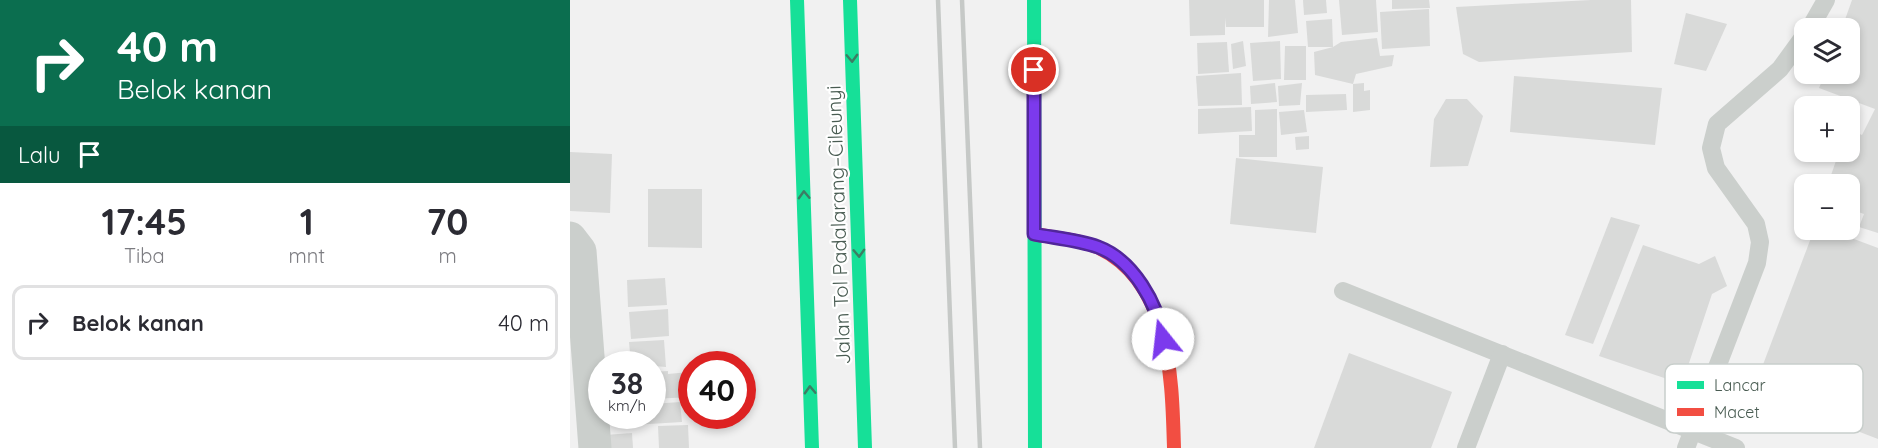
<!DOCTYPE html>
<html lang="id">
<meta charset="utf-8">
<style>
:root{--surface:#fff;--page:#f7f7f7;--text:#2b2b33;--muted:#7c7c81;--line:#e1e1e2}
body{margin:0;font-family:Quicksand,sans-serif;background:var(--page);color:var(--text);height:100vh;display:flex;flex-direction:column;font-size:22px;white-space:nowrap}
*{box-sizing:border-box;margin:0}
p{font-size:20px;color:var(--muted)}
.icon{flex:none;width:33px;height:33px;fill:none;stroke:currentColor;stroke-width:2;stroke-linecap:round;stroke-linejoin:round}
.map{position:relative;flex:1;overflow:hidden}
.drawer{display:flex;flex-direction:column;background:var(--surface);width:570px}
.drawer>*{flex:none}
.guide{background:#0b6e4f;color:#fff;overflow:hidden}
.fabs{position:absolute;left:1224px;top:18px;display:grid;gap:12px}
.fabs a{display:grid;place-items:center;width:66px;height:66px;border-radius:12px;background:var(--surface);box-shadow:0 3px 9px #0003;font-size:30px}
.speed{position:absolute;left:18px;top:351px;display:flex;gap:12px;font-size:30px;font-weight:700;text-align:center}
.speed>*{display:grid;place-content:center;width:78px;height:78px;border-radius:50%;background:var(--surface);box-shadow:0 3px 9px #0003;line-height:1}
.speed small{font-size:15px;font-weight:400}
.speed .limit{border:9px solid #d22;background:#fff;color:#111}
.pin{position:absolute;display:grid;place-items:center;width:51px;height:51px;color:#fff;margin:-26px;border:3px solid #fff;border-radius:50%;box-shadow:0 2px 6px #0007}
.me{position:absolute;width:66px;margin:-33px;rotate:344deg;stroke-linejoin:round;filter:drop-shadow(0 0 4px #0008)}
.turn{display:flex;align-items:center;gap:21px;height:126px;padding:0 18px;font-size:27px}
.turn .icon{width:78px;height:78px;stroke-width:2.5}
.turn b{display:block;font-size:42px;line-height:51px}
.then{display:flex;align-items:center;height:57px;padding:0 18px;background:#0003;gap:12px;font-size:22px}
.eta{display:flex;justify-content:space-evenly;align-items:center;height:102px;text-align:center}
.eta b{font-size:36px;font-weight:700;line-height:42px}
ul{padding:0;list-style:none}
li{display:flex;align-items:center;gap:18px;height:75px;margin:0 12px 9px;padding:0 6px;border:3px solid var(--line);border-radius:12px}
li div{flex:1}
li b{display:block;font-size:22px}
li em{font-style:normal}
main{display:flex;flex:1;min-height:0}
.map>svg:first-child{display:block}
.building{fill:#d9dad9}
.lines{fill:none;stroke-linecap:round;stroke-linejoin:round}
.lane{stroke:#cbcfcc;stroke-width:18}
.street{stroke:#cbcfcc;stroke-width:33}
.fast{stroke:#16e098;stroke-width:14}
.jam{stroke:#f24e42;stroke-width:14}
.rail{stroke:#c6c9c7;stroke-width:4.5}
.oneway{stroke:#3c7d64}
.route-casing{stroke:#51269a;stroke-width:15}
.route{stroke:#7c3aed;stroke-width:10}
.labels{text-anchor:middle;dominant-baseline:central;stroke-width:4.5;stroke-linejoin:round;paint-order:stroke}
.street-label{font-size:20px;fill:#495c52;stroke:#fff}
.key{fill:#fff;stroke:#c8cecb;stroke-width:1.5}
.key-label{font-size:16px;fill:#495c52}
</style>
<main>
<section class="drawer">
<div class="guide">
<div class="turn"><svg class="icon" aria-label="right" viewBox="0 0 24 24"><path d="M7 20v-9h11M14 6l5 5-5 5"/></svg><div><b>40 m</b>Belok kanan</div></div>
<div class="then">Lalu<svg class="icon" aria-label="arrive" viewBox="0 0 24 24"><path d="M6 21V4h12l-3 4 3 4H6"/></svg></div>
</div>
<div class="eta">
<div><b>17:45</b><p>Tiba</p></div>
<div><b>1</b><p>mnt</p></div>
<div><b>70</b><p>m</p></div>
</div>
<ul>
<li><svg class="icon" aria-label="right" viewBox="0 0 24 24"><path d="M7 20v-9h11M14 6l5 5-5 5"/></svg><div><b>Belok kanan</b></div><em>40 m</em></li>
</ul>
</section>
<div class="map">
<svg width="1308" height="448" viewBox="0 0 1308 448">
<rect width="100%" height="100%" fill="#f1f1f1"/>
<g class="building">
<path d="M 619,0 L 694,0 L 694,27 L 656,27 L 655,18 L 655,35 L 620,36 Z"/>
<path d="M 699,0 L 725,0 L 728,33 L 698,37 Z"/>
<path d="M 733,0 L 756,0 L 757,13 L 734,15 Z"/>
<path d="M 769,0 L 806,0 L 808,32 L 772,35 Z"/>
<path d="M 822,0 L 859,0 L 860,8 L 822,9 Z"/>
<path d="M 1021,0 L 1061,0 L 1062,52 L 909,62 L 893,54 L 886,7 Z"/>
<path d="M 1282,0 L 1308,0 L 1308,233 L 1289,227 L 1294,214 L 1280,209 L 1280,184 L 1259,181 L 1269,152 L 1280,152 L 1280,130 L 1292,135 L 1305,109 L 1249,88 L 1255,74 L 1280,74 L 1280,28 L 1272,28 Z"/>
<path d="M 859,9 L 860,46 L 812,49 L 810,12 Z"/>
<path d="M 1116,13 L 1157,24 L 1136,71 L 1104,64 Z"/>
<path d="M 762,19 L 763,47 L 771,42 L 807,38 L 810,56 L 824,55 L 822,66 L 786,74 L 783,84 L 745,75 L 744,52 L 763,47 L 738,47 L 736,21 Z"/>
<path d="M 673,41 L 676,66 L 663,69 L 661,44 Z"/>
<path d="M 710,41 L 711,79 L 683,81 L 680,43 Z"/>
<path d="M 657,42 L 659,72 L 628,74 L 627,43 Z"/>
<path d="M 715,46 L 736,46 L 736,80 L 714,80 Z"/>
<path d="M 671,73 L 672,105 L 628,106 L 626,76 Z"/>
<path d="M 944,76 L 1092,88 L 1085,145 L 940,132 Z"/>
<path d="M 705,83 L 707,102 L 681,104 L 680,86 Z"/>
<path d="M 732,83 L 730,105 L 709,106 L 708,86 Z"/>
<path d="M 794,83 L 794,91 L 800,90 L 800,110 L 783,112 L 783,84 Z"/>
<path d="M 776,94 L 777,110 L 736,112 L 736,95 Z"/>
<path d="M 876,99 L 897,99 L 913,116 L 898,166 L 860,167 L 864,119 Z"/>
<path d="M 681,107 L 682,131 L 628,134 L 628,109 Z"/>
<path d="M 707,109 L 707,157 L 669,157 L 669,135 L 685,135 L 685,110 Z"/>
<path d="M 734,110 L 737,132 L 711,135 L 709,112 Z"/>
<path d="M 739,136 L 739,149 L 726,150 L 725,137 Z"/>
<path d="M 0,152 L 42,154 L 40,213 L 0,211 Z"/>
<path d="M 666,158 L 753,167 L 746,233 L 660,224 Z"/>
<path d="M 78,189 L 132,189 L 132,248 L 78,247 Z"/>
<path d="M 1041,217 L 1070,225 L 1023,344 L 995,335 Z"/>
<path d="M 1244,230 L 1260,230 L 1308,248 L 1308,439 L 1183,391 Z"/>
<path d="M 1073,245 L 1129,264 L 1145,256 L 1157,286 L 1142,294 L 1112,384 L 1029,356 Z"/>
<path d="M 95,278 L 97,305 L 58,307 L 57,280 Z"/>
<path d="M 98,309 L 99,336 L 61,339 L 59,312 Z"/>
<path d="M 94,340 L 96,367 L 61,364 L 59,342 Z"/>
<path d="M 779,353 L 882,392 L 861,448 L 744,448 Z"/>
<path d="M 98,371 L 98,374 L 119,372 L 121,397 L 82,399 L 82,372 Z"/>
<path d="M 110,402 L 112,422 L 63,425 L 62,416 L 82,416 L 82,404 Z"/>
<path d="M 118,425 L 119,448 L 89,448 L 88,426 Z"/>
<path d="M 62,433 L 63,448 L 36,448 L 35,435 Z"/>
</g>
<g class="lines">
<g class="lane">
<path d="M 1240,28 L 1256,0"/>
<path d="M 773,291 L 1166,448"/>
<path d="M 896,448 L 932,354"/>
<path d="M 1116,448 L 1187,263 L 1190,242 L 1186,224 L 1146,168 L 1141,148 L 1147,124 L 1210,69 L 1234,36"/>
</g>
<path class="street" d="M 0,238 L 10,251 L 25,448"/>
<g class="fast">
<path d="M 227,0 L 242,448"/>
<path d="M 280,0 L 295,448"/>
<path d="M 464,0 L 465,448"/>
</g>
<path class="jam" d="M 464,234 C 485,238 508,239 527,247 C 601,281 602,379 604,448"/>
<g class="rail">
<path d="M 368,0 L 385,448"/>
<path d="M 392,0 L 410,448"/>
</g>
</g>
<defs><path id="oneway-chevron" d="M-2-3.5L2.5 0L-2 3.5" fill="none" stroke-width="1.6" stroke-linecap="round" stroke-linejoin="round" transform="scale(1.5)"/></defs>
<g class="oneway">
<use href="#oneway-chevron" transform="translate(282 58) rotate(88)"/>
<use href="#oneway-chevron" transform="translate(234 195) rotate(-92)"/>
<use href="#oneway-chevron" transform="translate(289 253) rotate(88)"/>
<use href="#oneway-chevron" transform="translate(240 390) rotate(-92)"/>
</g>
<g class="lines">
<defs>
<path id="route" d="M 464,70 L 464,234 C 485,238 509,240 528,247 C 563,260 588,304 593,339"/>
</defs>
<use href="#route" class="route-casing"/>
<use href="#route" class="route"/>
</g>
<g class="labels">
<g class="street-label">
<text transform="translate(268 225) rotate(-92)">Jalan Tol Padalarang–Cileunyi</text>
</g>
</g>
<rect x="1095" y="364" width="198" height="69" rx="9" class="key"/>
<rect x="1107" y="381" width="27" height="8" fill="#16e098"/>
<rect x="1107" y="408" width="27" height="8" fill="#f24e42"/>
<g class="key-label">
<text x="1144" y="391">Lancar</text>
<text x="1144" y="418">Macet</text>
</g>
</svg>
<div class="fabs">
<a><svg class="icon" aria-label="layers" viewBox="0 0 24 24"><path d="M12 4l9 5-9 5-9-5zM3 14l9 5 9-5"/></svg></a>
<a>+</a>
<a>−</a>
</div>
<div class="speed"><div>38<small>km/h</small></div><div class="limit">40</div></div>
<div class="pin" style="left:464px;top:70px;background:#d93025"><svg class="icon" aria-label="arrive" viewBox="0 0 24 24"><path d="M6 21V4h12l-3 4 3 4H6"/></svg></div>
<svg class="me" style="left:593px;top:339px" viewBox="-20 -20 40 40"><circle r="19" fill="#fff"/><path d="M0-13L10 11 0 6-10 11z" fill="#7c3aed"/></svg>
</div>
</main>
